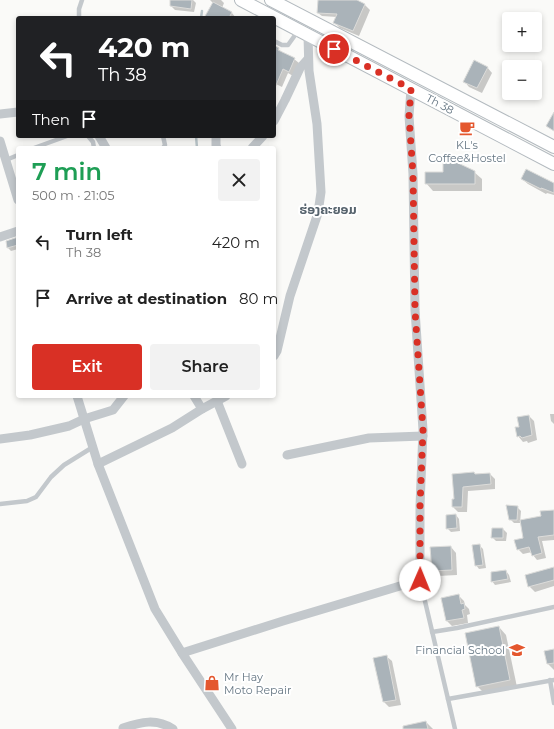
<!DOCTYPE html>
<meta charset="utf-8">
<style>
:root{--surface:#fff;--page:#f2f2f2;--text:#222;--muted:#767676;--accent:#d93025}
body{margin:0;font-family:Montserrat,"Noto Sans Lao",sans-serif;background:var(--page);color:var(--text);height:100vh;display:flex;flex-direction:column;font-size:15px;white-space:nowrap}
*{box-sizing:border-box;margin:0}
p{font-size:13px;color:var(--muted)}
.icon{flex:none;width:22px;height:22px;fill:none;stroke:currentColor;stroke-width:2;stroke-linecap:round;stroke-linejoin:round}
.map{position:relative;flex:1;overflow:hidden}
.details{position:absolute;left:16px;top:146px;width:260px;height:252px;display:flex;flex-direction:column;background:var(--surface);border-radius:4px;box-shadow:0 2px 6px #0003}
.details>*{flex:none}
.banner{position:absolute;left:16px;top:16px;width:260px;height:122px;border-radius:4px;box-shadow:0 2px 6px #0003;background:#202124;color:#fff;overflow:hidden}
.fabs{position:absolute;left:502px;top:12px;display:grid;gap:8px}
.fabs a{display:grid;place-items:center;width:40px;height:40px;border-radius:4px;background:var(--surface);box-shadow:0 2px 6px #0003;font-size:20px}
.pin{position:absolute;display:grid;place-items:center;width:34px;height:34px;color:#fff;margin:-17px;border:2px solid #fff;border-radius:50%;box-shadow:0 1px 4px #0007}
.me{position:absolute;width:44px;margin:-22px;rotate:1deg;stroke-linejoin:round;filter:drop-shadow(0 0 3px #0008)}
.turn{display:flex;align-items:center;gap:14px;height:84px;padding:0 16px;font-size:18px}
.turn .icon{width:52px;height:52px;stroke-width:2.5}
.turn b{display:block;font-size:28px;line-height:34px}
.then{display:flex;align-items:center;height:38px;padding:0 16px;background:#0003;gap:8px;font-size:15px}
.round{display:grid;place-items:center;flex:none;width:42px;height:42px;border-radius:4px;background:var(--page)}
.head{display:flex;align-items:center;justify-content:space-between;height:68px;padding:0 16px}
h1{font-size:24px;font-weight:600;line-height:30px;color:#1e9e55}
.primary-button{display:flex;gap:8px;margin-top:auto;padding:8px 16px}
.primary-button a{flex:1;height:46px;border-radius:4px;background:var(--accent);color:#fff;font-size:16px;font-weight:600;line-height:46px;text-align:center}
.primary-button a+a{background:var(--page);color:var(--text)}
ul{padding:0;list-style:none}
li{display:flex;align-items:center;gap:12px;height:56px;padding:0 16px}
li div{flex:1}
li b{display:block;font-size:15px}
li em{font-style:normal}
.map>svg:first-child{display:block}
.shadow{fill:#0003}
.lines{fill:none;stroke-linecap:round;stroke-linejoin:round}
.stream{stroke:#bbc7cb;stroke-width:2.5}
.building{fill:#aab3b9;stroke:#dcdcda}
.secondary-casing{stroke:#b3babf;stroke-width:14}
.lane{stroke:#c3c8cc;stroke-width:4.5}
.street{stroke:#c3c8cc;stroke-width:9}
.secondary{stroke:#fff;stroke-width:12}
.route{stroke:#d93025;stroke-width:7;stroke-dasharray:0 12.6}
.labels{text-anchor:middle;dominant-baseline:central;stroke-width:4;stroke-linejoin:round;paint-order:stroke}
.street-label{font-size:11px;fill:#657683;stroke:#fff}
.poi-label{font-size:11px;fill:#657683;stroke:#fff}
.quarter-label{font-size:13px;font-weight:bold;fill:#57646e;stroke:#fff}
</style>
<div class="map">
<svg width="554" height="729" viewBox="0 0 554 729">
<rect width="100%" height="100%" fill="#fafaf8"/>
<g class="shadow">
<path d="M 171,0 L 193,0 L 196,3 L 194,12 L 175,10 L 171,6 Z"/>
<path d="M 210,0 L 221,0 L 224,3 L 222,8 L 232,13 L 236,18 L 205,18 L 213,3 Z"/>
<path d="M 319,0 L 354,0 L 364,4 L 370,10 L 359,36 L 340,28 L 335,23 L 337,17 L 322,16 L 318,13 Z"/>
<path d="M 274,38 L 279,42 L 276,42 L 274,46 L 283,53 L 294,59 L 299,63 L 293,76 L 288,73 L 282,87 L 274,83 Z"/>
<path d="M 487,67 L 492,73 L 482,93 L 469,87 L 464,81 Z"/>
<path d="M 474,172 L 482,179 L 482,191 L 433,191 L 426,183 Z"/>
<path d="M 522,179 L 554,184 L 554,195 L 547,193 L 546,194 L 528,184 Z"/>
<path d="M 18,238 L 18,249 L 11,251 L 8,248 Z"/>
<path d="M 550,414 L 554,414 L 554,424 L 551,421 Z"/>
<path d="M 529,416 L 534,421 L 537,440 L 528,443 L 527,441 L 523,442 L 518,436 L 520,428 Z"/>
<path d="M 490,474 L 495,479 L 495,489 L 468,491 L 467,512 L 458,512 L 453,507 L 453,500 L 455,500 L 453,475 Z"/>
<path d="M 517,507 L 521,511 L 520,523 L 514,523 L 510,519 Z"/>
<path d="M 554,511 L 554,540 L 542,541 L 546,558 L 537,560 L 533,555 L 532,552 L 523,554 L 518,549 L 525,539 L 542,517 Z"/>
<path d="M 456,515 L 459,519 L 460,531 L 451,532 L 447,528 Z"/>
<path d="M 493,529 L 503,529 L 507,533 L 506,541 L 496,541 L 492,537 Z"/>
<path d="M 480,546 L 483,549 L 486,568 L 479,569 L 476,565 Z"/>
<path d="M 451,547 L 456,553 L 457,575 L 438,576 L 432,571 Z"/>
<path d="M 554,568 L 554,586 L 535,592 L 529,586 Z"/>
<path d="M 506,571 L 509,575 L 511,582 L 495,585 L 492,581 Z"/>
<path d="M 458,595 L 464,601 L 465,605 L 469,609 L 470,614 L 467,615 L 468,623 L 452,626 L 447,621 L 442,599 Z"/>
<path d="M 499,627 L 506,635 L 517,687 L 484,693 L 477,686 Z"/>
<path d="M 554,650 L 554,670 L 548,664 Z"/>
<path d="M 386,656 L 392,661 L 401,705 L 389,707 L 384,702 L 374,659 Z"/>
<path d="M 426,722 L 433,729 L 409,729 Z"/>
</g>
<g class="lines">
<g class="stream">
<path d="M 201,18 L 202,11"/>
<path d="M 196,136 L 197,148"/>
</g>
</g>
<g class="building">
<path d="M 170,0 L 192,0 L 191,9 L 170,6 Z"/>
<path d="M 318,0 L 357,0 L 365,4 L 353,31 L 333,23 L 337,14 L 317,13 Z"/>
<path d="M 213,2 L 232,12 L 229,18 L 204,18 Z"/>
<path d="M 274,45 L 279,48 L 278,50 L 295,58 L 289,72 L 283,69 L 274,90 Z"/>
<path d="M 474,60 L 488,67 L 477,88 L 463,82 Z"/>
<path d="M 554,112 L 554,131 L 546,126 Z"/>
<path d="M 443,156 L 475,171 L 475,184 L 425,184 L 425,172 L 443,172 Z"/>
<path d="M 526,169 L 554,183 L 554,193 L 544,189 L 541,188 L 541,189 L 521,179 Z"/>
<path d="M 18,237 L 18,245 L 7,248 L 6,241 Z"/>
<path d="M 529,415 L 532,435 L 522,438 L 520,436 L 517,437 L 515,427 L 519,427 L 517,417 Z"/>
<path d="M 474,472 L 475,474 L 490,473 L 491,484 L 463,487 L 462,507 L 452,507 L 452,499 L 454,499 L 452,474 Z"/>
<path d="M 506,505 L 518,506 L 517,520 L 509,520 Z"/>
<path d="M 554,510 L 554,535 L 538,537 L 542,553 L 532,556 L 529,547 L 517,550 L 514,540 L 523,538 L 520,520 L 541,516 L 540,511 Z"/>
<path d="M 456,514 L 457,528 L 446,529 L 446,515 Z"/>
<path d="M 492,528 L 503,528 L 503,538 L 491,538 Z"/>
<path d="M 480,544 L 483,565 L 475,566 L 472,545 Z"/>
<path d="M 451,546 L 452,570 L 432,571 L 430,547 Z"/>
<path d="M 554,567 L 554,580 L 528,587 L 525,575 Z"/>
<path d="M 506,570 L 508,579 L 491,582 L 491,572 Z"/>
<path d="M 459,594 L 461,604 L 464,603 L 465,609 L 462,610 L 464,618 L 446,621 L 441,598 Z"/>
<path d="M 499,626 L 510,680 L 476,687 L 465,633 Z"/>
<path d="M 554,649 L 554,663 L 547,664 L 544,651 Z"/>
<path d="M 387,655 L 396,700 L 383,702 L 373,658 Z"/>
<path d="M 426,721 L 428,729 L 403,729 L 403,726 Z"/>
</g>
<g class="lines">
<defs>
<g id="secondary">
<path d="M 241,0 L 554,164"/>
<path d="M 271,0 L 554,147"/>
</g>
</defs>
<use href="#secondary" class="secondary-casing"/>
<g class="lane">
<path d="M 79,18 L 79,9 L 82,0"/>
<path d="M 274,41 L 282,45 L 288,45 L 298,31"/>
<path d="M 88,136 L 93,142 L 94,148"/>
<path d="M 163,136 L 165,145 L 163,148"/>
<path d="M 34,148 L 67,136"/>
<path d="M 6,160 L 18,155"/>
<path d="M 0,504 L 27,501 L 36,497 L 51,477 L 64,465 L 93,447"/>
<path d="M 420,580 L 448,699 L 554,680"/>
<path d="M 432,632 L 457,628 L 554,607"/>
<path d="M 550,680 L 554,703"/>
<path d="M 448,699 L 455,729"/>
</g>
<g class="street">
<path d="M 0,114 L 18,112"/>
<path d="M 274,121 L 285,100 L 300,68 L 308,59"/>
<path d="M 99,136 L 106,148"/>
<path d="M 216,136 L 216,145 L 217,148"/>
<path d="M 0,141 L 18,200"/>
<path d="M 252,148 L 263,136"/>
<path d="M 0,237 L 18,231"/>
<path d="M 274,356 L 277,351 L 290,296 L 318,213 L 321,192 L 317,124 L 309,71 L 308,36"/>
<path d="M 77,396 L 98,464 L 155,609 L 182,653 L 232,729"/>
<path d="M 194,396 L 202,409"/>
<path d="M 217,401 L 242,464"/>
<path d="M 0,439 L 30,435 L 69,426 L 84,419 L 113,410 L 124,396"/>
<path d="M 287,455 L 369,438 L 423,436"/>
<path d="M 98,464 L 172,428 L 202,409 L 226,396"/>
<path d="M 182,653 L 283,621 L 420,580 L 420,506 L 423,430 L 415,310 L 413,174 L 409,116 L 411,89"/>
<path d="M 123,728 C 141,722 156,718 173,729"/>
</g>
<use href="#secondary" class="secondary"/>
</g>
<g class="lines">
<path class="route" d="M 334,49 L 411,89 L 409,116 L 413,174 L 415,310 L 423,430 L 420,506 L 420,580"/>
</g>
<defs>
<symbol id="cafe-bare" viewBox="-9 -9 18 18"><path d="M-5.5-4.5H6V0H3Q3 3.5 0 3.5H-2.5Q-5.5 3.5-5.5 0ZM3-3.2v2h1.7v-2ZM-6 4.5H4V6H-6Z" fill="#e4572e" stroke="#fff" stroke-width="2.5" paint-order="stroke"/></symbol>
<symbol id="university-bare" viewBox="-9 -9 18 18"><path d="M0-5L7-2L0 1L-7-2ZM-4 1L0 2.5L4 1V4Q0 6-4 4Z" fill="#e4572e" stroke="#fff" stroke-width="2.5" paint-order="stroke"/></symbol>
<symbol id="shop-bare" viewBox="-9 -9 18 18"><path d="M-5-2.5h2.3a2.7 3.5 0 0 1 5.4 0H5L5.5 6h-11ZM-1.5-2.5h3a1.5 2.3 0 0 0-3 0Z" fill="#e4572e" stroke="#fff" stroke-width="2.5" paint-order="stroke"/></symbol>
</defs>
<g fill-rule="evenodd">
<use href="#cafe-bare" x="456" y="117" width="22" height="22"/>
<use href="#university-bare" x="506" y="639" width="22" height="22"/>
<use href="#shop-bare" x="201" y="672" width="22" height="22"/>
</g>
<g class="labels">
<g class="street-label">
<text transform="translate(440 104) rotate(28)">Th 38</text>
</g>
<g class="poi-label">
<text x="467" y="145">KL's<tspan x="467" dy="13">Coffee&amp;Hostel</tspan></text>
<text x="505" y="650" text-anchor="end">Financial School</text>
<text x="224" y="677" text-anchor="start">Mr Hay<tspan x="224" dy="13">Moto Repair</tspan></text>
</g>
<g class="quarter-label">
<text x="328" y="209">ຮ່ອງຄະຍອມ</text>
</g>
</g>
</svg>
<div class="fabs">
<a>+</a>
<a>−</a>
</div>
<div class="pin" style="left:334px;top:49px;background:#d93025"><svg class="icon" aria-label="arrive" viewBox="0 0 24 24"><path d="M6 21V4h12l-3 4 3 4H6"/></svg></div>
<svg class="me" style="left:420px;top:580px" viewBox="-20 -20 40 40"><circle r="19" fill="#fff"/><path d="M0-13L10 11 0 6-10 11z" fill="#d93025"/></svg>
<div class="banner">
<div class="turn"><svg class="icon" aria-label="left" viewBox="0 0 24 24"><path d="M17 20v-9H6M10 6l-5 5 5 5"/></svg><div><b>420 m</b>Th 38</div></div>
<div class="then">Then<svg class="icon" aria-label="arrive" viewBox="0 0 24 24"><path d="M6 21V4h12l-3 4 3 4H6"/></svg></div>
</div>
<section class="details">
<div class="head"><div><h1>7 min</h1><p>500 m · 21:05</p></div><a class="round"><svg class="icon" aria-label="close" viewBox="0 0 24 24"><path d="M6 6l12 12M18 6L6 18"/></svg></a></div>
<ul>
<li><svg class="icon" aria-label="left" viewBox="0 0 24 24"><path d="M17 20v-9H6M10 6l-5 5 5 5"/></svg><div><b>Turn left</b><p>Th 38</p></div><em>420 m</em></li>
<li><svg class="icon" aria-label="arrive" viewBox="0 0 24 24"><path d="M6 21V4h12l-3 4 3 4H6"/></svg><div><b>Arrive at destination</b></div><em>80 m</em></li>
</ul>
<div class="primary-button"><a>Exit</a><a>Share</a></div>
</section>
</div>
